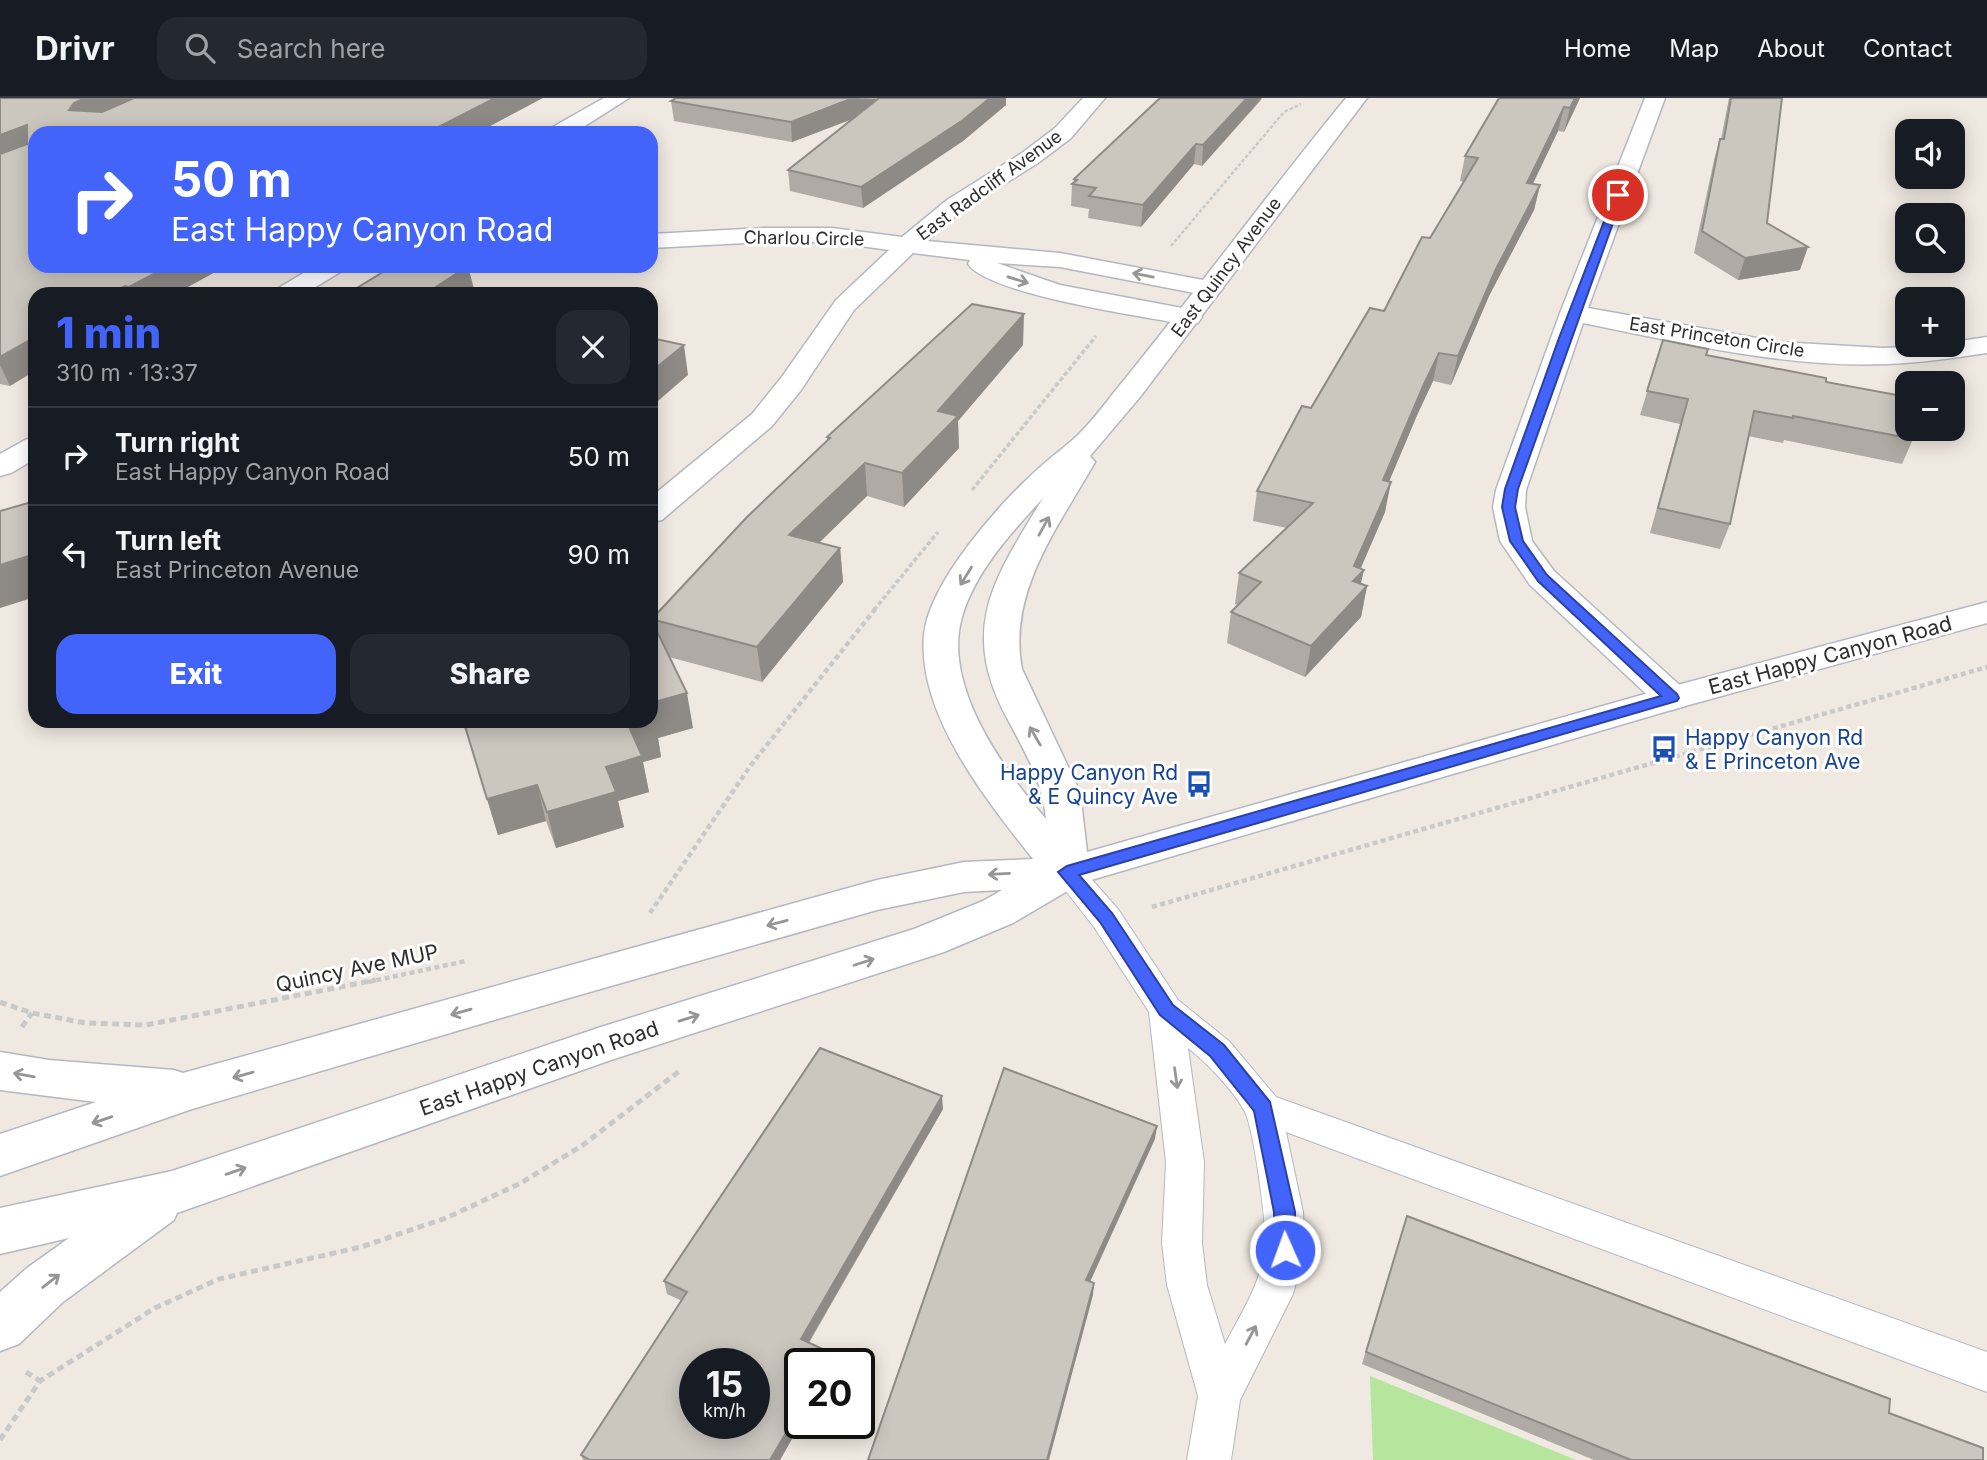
<!DOCTYPE html>
<meta charset="utf-8">
<style>
:root{--surface:#171b24;--page:#242831;--text:#f1f3f6;--muted:#9ea1a6;--line:#363941;--accent:#4264fb}
body{margin:0;font-family:Inter,sans-serif;background:var(--page);color:var(--text);height:100vh;display:flex;flex-direction:column;font-size:26px;white-space:nowrap}
*{box-sizing:border-box;margin:0}
p{font-size:23px;color:var(--muted)}
.icon{flex:none;width:38px;height:38px;fill:none;stroke:currentColor;stroke-width:2;stroke-linecap:round;stroke-linejoin:round}
.map{position:relative;flex:1;overflow:hidden}
.details{position:absolute;left:28px;top:189px;width:630px;height:441px;display:flex;flex-direction:column;background:var(--surface);border-radius:21px;box-shadow:0 4px 18px #0003}
.details>*{flex:none}
.banner{position:absolute;left:28px;top:28px;width:630px;height:147px;border-radius:21px;box-shadow:0 4px 18px #0003;background:#4264fb;color:#fff;overflow:hidden}
.controls{position:absolute;left:1895px;top:21px;display:grid;gap:14px}
.controls a{display:grid;place-items:center;width:70px;height:70px;border-radius:14px;background:var(--surface);box-shadow:0 4px 18px #0003;font-size:35px}
.speed{position:absolute;left:679px;top:1250px;display:flex;gap:14px;font-size:35px;font-weight:700;text-align:center}
.speed>*{display:grid;place-content:center;width:91px;height:91px;border-radius:50%;background:var(--surface);box-shadow:0 4px 18px #0003;line-height:1}
.speed small{font-size:18px;font-weight:400}
.speed .limit{border:4px solid #111;border-radius:10px;background:#fff;color:#111}
.pin{position:absolute;display:grid;place-items:center;width:60px;height:60px;color:#fff;margin:-30px;border:4px solid #fff;border-radius:50%;box-shadow:0 2px 7px #0007}
.me{position:absolute;width:77px;margin:-38px;rotate:358deg;stroke-linejoin:round;filter:drop-shadow(0 0 5px #0008)}
.turn{display:flex;align-items:center;gap:24px;height:147px;padding:0 28px;font-size:32px}
.turn .icon{width:91px;height:91px;stroke-width:2.5}
.turn b{display:block;font-size:49px;line-height:60px}
.round{display:grid;place-items:center;flex:none;width:74px;height:74px;border-radius:21px;background:var(--page)}
.overview{display:flex;align-items:center;justify-content:space-between;height:119px;padding:0 28px}
h1{font-size:42px;font-weight:800;line-height:52px;color:var(--accent)}
.primary-button{display:flex;gap:14px;margin-top:auto;padding:14px 28px}
.primary-button a{flex:1;height:80px;border-radius:21px;background:var(--accent);color:#fff;font-size:28px;font-weight:800;line-height:80px;text-align:center}
.primary-button a+a{background:var(--page);color:var(--text)}
ul{padding:0;list-style:none}
li{display:flex;align-items:center;gap:21px;height:98px;padding:0 28px;border-top:2px solid var(--line)}
li div{flex:1}
li b{display:block;font-size:26px}
li em{font-style:normal}
header{display:flex;align-items:center;gap:42px;box-sizing:border-box;height:98px;padding:0 35px;background:var(--surface);border-bottom:2px solid var(--line)}
header strong{font-size:33px}
nav{display:flex;gap:38px;margin-inline-start:auto;font-size:24px}
.search{width:490px;height:63px;background:var(--page);display:flex;align-items:center;gap:18px;box-sizing:border-box;padding:0 24px;border-radius:21px;color:var(--muted);font-size:26px}
.map>svg:first-child{display:block}
.green{fill:#b6e59e}
.lines{fill:none;stroke-linecap:round;stroke-linejoin:round}
.lane-casing{stroke:#b4b7c1;stroke-width:2}
.street-casing{stroke:#b4b7c1;stroke-width:3}
.secondary-casing{stroke:#b4b7c1;stroke-width:3}
.path-far3{stroke:#c9c9c9;stroke-width:2.5;stroke-dasharray:3.5 2;stroke-linecap:butt}
.path-far2{stroke:#c9c9c9;stroke-width:3.5;stroke-dasharray:4.5 2.5;stroke-linecap:butt}
.path-far1{stroke:#c9c9c9;stroke-width:4.5;stroke-dasharray:5 3.5;stroke-linecap:butt}
.path{stroke:#c9c9c9;stroke-width:5;stroke-dasharray:7 4.5;stroke-linecap:butt}
.lane{fill:#fff;fill-rule:evenodd}
.street{fill:#fff;fill-rule:evenodd}
.secondary{fill:#fff;fill-rule:evenodd}
.wall{fill:#afaba4}
.shaded-wall{fill:#8e8b86}
.building{fill:#cbc7bf;stroke:#8e8b86;stroke-width:2;fill-rule:evenodd}
.oneway{stroke:#969696}
.route{fill:#4264fb;stroke:#2b41a3;stroke-width:2}
.labels{text-anchor:middle;dominant-baseline:central;stroke-width:6;stroke-linejoin:round;paint-order:stroke}
.far-street-label{font-size:18px;fill:#2e2e2e;stroke:#fff}
.street-label{font-size:21px;fill:#2e2e2e;stroke:#fff}
.transit-label{font-size:21px;fill:#164399;stroke:#fff;text-anchor:start}
</style>
<header>
<strong>Drivr</strong>
<div class="search"><svg class="icon" aria-label="search" viewBox="0 0 24 24"><circle cx="10" cy="10" r="6"/><path d="M15 15l6 6"/></svg>Search here</div>
<nav><a>Home</a><a>Map</a><a>About</a><a>Contact</a></nav>
</header>
<div class="map">
<svg width="1987" height="1362" viewBox="0 0 1987 1362">
<rect width="100%" height="100%" fill="#efe9e1"/>
<path class="green" d="M 1370,1278 L 1576,1362 L 1373,1362 Z"/>
<g class="lines">
<defs>
<path id="lane" d="M 1067,763 L 1078,766 L 1118,811 L 1178,902 L 1229,943 L 1276,999 L 1987,1254 L 1987,1294 L 1286,1034 L 1303,1114 L 1305,1152 L 1293,1196 L 1240,1302 L 1231,1362 L 1187,1362 L 1198,1298 L 1167,1187 L 1162,1145 L 1166,1064 L 1149,914 L 1094,829 L 1051,774 L 1056,766 ZM 1188,950 C 1207,965 1234,993 1245,1014 C 1254,1032 1268,1132 1265,1152 C 1260,1186 1241,1216 1225,1246 L 1207,1187 L 1202,1145 L 1204,1064 Z"/>
<g id="street">
<path d="M 604,0 L 629,0 L 574,35 L 548,35 L 551,30 Z"/>
<path d="M 1083,0 L 1105,0 L 1071,40 L 1038,65 L 963,112 L 927,143 L 1060,155 L 1219,185 L 1223,190 L 1219,195 L 1210,198 L 1060,169 L 997,165 L 1060,187 L 1198,213 L 1202,219 L 1198,225 L 1189,227 C 1148,219 989,197 968,166 L 970,162 L 913,155 L 854,212 L 801,292 L 772,328 L 662,422 L 651,424 L 651,399 L 752,316 L 781,280 L 836,202 L 889,152 L 832,144 L 764,144 L 651,150 L 651,136 L 764,130 L 832,130 L 902,139 L 947,102 L 1022,55 L 1055,30 Z"/>
<path d="M 1645,0 L 1665,0 L 1588,210 L 1779,244 L 1883,250 L 1953,247 L 1953,244 L 1987,239 L 1987,255 C 1953,260 1920,265 1886,266 C 1784,270 1682,245 1583,225 L 1526,392 L 1525,409 L 1532,443 L 1554,473 L 1685,592 L 1690,600 L 1685,608 L 1672,612 L 1659,608 L 1530,487 L 1500,443 L 1493,409 L 1496,392 L 1560,215 Z"/>
<path d="M 315,168 L 345,168 L 342,173 L 304,196 L 273,196 L 277,191 Z"/>
<path d="M 35,339 L 35,361 L 11,375 L 0,378 L 0,356 L 25,342 Z"/>
</g>
<path id="secondary" d="M 1346,0 L 1367,0 L 1140,299 L 1090,358 L 1095,364 C 1059,428 1007,494 1022,571 L 1080,694 L 1087,754 L 1659,592 L 1987,504 L 1987,525 L 1685,608 L 1081,785 L 1013,825 L 944,854 L 611,962 L 177,1115 L 174,1122 L 63,1204 L 19,1246 L 0,1253 L 0,1194 L 27,1170 L 69,1140 L 0,1156 L 0,1110 L 172,1073 L 601,929 L 914,831 L 983,803 L 1002,792 L 964,794 L 877,812 L 562,902 L 192,1011 L 0,1078 L 0,1036 L 96,1004 L 0,992 L 0,954 L 49,962 L 174,972 L 183,975 L 877,782 L 964,764 L 1033,761 C 987,703 917,616 924,537 C 929,484 1000,405 1039,370 C 1052,358 1067,348 1080,335 C 1094,321 1107,303 1120,287 C 1197,192 1269,94 1346,0 ZM 1043,400 C 994,481 958,530 1008,622 C 1025,654 1043,684 1046,721 C 1004,672 942,588 962,519 C 975,474 1012,434 1043,400 Z"/>
</defs>
<use href="#lane" class="lane-casing"/>
<use href="#street" class="street-casing"/>
<use href="#secondary" class="secondary-casing"/>
<path class="path-far3" d="M 1171,148 L 1284,14 L 1301,6"/>
<g class="path-far2">
<path d="M 972,392 L 1096,238"/>
<path d="M 874,512 L 938,434"/>
</g>
<g class="path-far1">
<path d="M 1152,809 L 1987,569"/>
<path d="M 650,815 L 751,667 L 876,510"/>
<path d="M 368,884 L 466,863"/>
</g>
<g class="path">
<path d="M 0,904 L 32,915 L 86,925 L 146,927 L 376,882"/>
<path d="M 22,929 L 32,915"/>
<path d="M 26,1274 L 40,1283"/>
<path d="M 0,1342 L 40,1283 L 155,1210 L 219,1181 L 361,1149 L 446,1120 L 521,1085 L 583,1047 L 682,971"/>
</g>
<use href="#lane" class="lane"/>
<use href="#street" class="street"/>
<use href="#secondary" class="secondary"/>
</g>
<g class="wall">
<path d="M 0,0 L 477,35 L 35,35 L 35,168 L 226,168 L 175,196 L 35,196 L 10,288 L 0,286 Z"/>
<path d="M 1580,0 L 1564,34 L 1558,33 L 1533,86 L 1540,87 L 1534,112 L 1489,198 L 1451,287 L 1433,283 L 1418,315 L 1389,383 L 1385,414 L 1360,471 L 1361,486 L 1367,488 L 1361,519 L 1305,579 L 1227,545 L 1231,514 L 1238,507 L 1235,506 L 1239,475 L 1287,430 L 1253,423 L 1257,393 L 1311,310 L 1384,213 L 1430,140 L 1464,84 L 1460,83 L 1465,58 Z"/>
<path d="M 1729,0 L 1782,0 L 1767,125 L 1800,172 L 1738,182 L 1694,155 L 1714,62 L 1720,41 L 1721,41 Z"/>
<path d="M 1262,1 L 1202,68 L 1194,66 L 1141,129 L 1088,120 L 1089,111 L 1071,108 L 1072,86 L 1074,84 L 1074,81 Z"/>
<path d="M 671,3 L 1006,7 L 963,43 L 863,110 L 790,93 L 788,72 L 853,21 L 792,44 L 674,23 Z"/>
<path d="M 1663,242 L 1706,257 L 1826,284 L 1913,341 L 1902,366 L 1784,342 L 1783,345 L 1748,338 L 1730,426 L 1720,451 L 1650,435 L 1680,326 L 1640,317 Z"/>
<path d="M 1023,247 L 958,323 L 959,350 L 904,409 L 867,398 L 819,445 L 840,450 L 843,484 L 762,584 L 669,559 L 693,630 L 658,640 L 661,659 L 643,664 L 649,694 L 618,703 L 624,729 L 556,750 L 546,723 L 498,737 L 464,625 L 651,623 L 651,522 L 827,342 L 827,339 Z"/>
<path d="M 943,1011 L 809,1245 L 801,1325 L 780,1362 L 583,1362 L 581,1357 L 682,1203 L 667,1196 L 664,1183 Z"/>
<path d="M 1403,1131 L 1889,1315 L 1983,1362 L 1594,1362 L 1362,1266 Z"/>
</g>
<g class="shaded-wall">
<path d="M 85,0 L 148,0 L 83,28 L 69,12 L 74,5 Z"/>
<path d="M 495,0 L 543,0 L 477,35 L 427,35 Z"/>
<path d="M 853,0 L 904,1 L 792,44 L 791,24 Z"/>
<path d="M 990,0 L 1006,0 L 1006,7 L 963,43 L 863,110 L 861,89 Z"/>
<path d="M 1247,0 L 1262,0 L 1202,68 L 1203,47 Z"/>
<path d="M 1575,0 L 1580,0 L 1564,34 L 1570,10 Z"/>
<path d="M 1564,9 L 1558,33 L 1521,110 L 1527,85 Z"/>
<path d="M 27,27 L 35,47 L 0,65 L 0,37 Z"/>
<path d="M 193,31 L 194,35 L 182,35 Z"/>
<path d="M 1196,46 L 1194,66 L 1141,129 L 1143,107 Z"/>
<path d="M 1540,87 L 1534,112 L 1489,198 L 1451,287 L 1458,258 L 1496,171 Z"/>
<path d="M 1808,149 L 1800,172 L 1738,182 L 1745,160 Z"/>
<path d="M 169,168 L 226,168 L 175,196 L 132,196 L 129,189 Z"/>
<path d="M 468,168 L 474,191 L 466,196 L 425,196 Z"/>
<path d="M 125,188 L 128,196 L 110,196 Z"/>
<path d="M 1024,216 L 1023,247 L 958,323 L 959,350 L 904,409 L 902,375 L 938,313 Z"/>
<path d="M 35,239 L 35,273 L 10,288 L 0,267 L 0,259 Z"/>
<path d="M 684,247 L 688,277 L 651,309 L 651,274 Z"/>
<path d="M 1439,255 L 1433,283 L 1418,315 L 1377,412 L 1383,382 L 1424,286 Z"/>
<path d="M 865,365 L 867,398 L 792,471 L 789,437 Z"/>
<path d="M 1391,384 L 1385,414 L 1357,479 L 1364,472 L 1358,498 L 1367,488 L 1361,519 L 1305,579 L 1311,548 L 1354,468 Z"/>
<path d="M 840,450 L 843,484 L 762,584 L 757,549 Z"/>
<path d="M 35,456 L 35,499 L 0,510 L 0,467 Z"/>
<path d="M 687,595 L 693,630 L 658,640 L 661,659 L 643,664 L 649,694 L 618,703 L 624,729 L 556,750 L 547,714 L 606,669 L 630,631 L 651,623 L 651,605 Z"/>
<path d="M 537,687 L 546,723 L 498,737 L 487,701 Z"/>
<path d="M 942,998 L 943,1011 L 803,1254 L 801,1241 Z"/>
<path d="M 1157,1028 L 1155,1041 L 1085,1195 L 1086,1182 Z"/>
<path d="M 1094,1185 L 1093,1197 L 1049,1362 L 1047,1362 Z"/>
<path d="M 831,1255 L 833,1265 L 826,1265 Z"/>
<path d="M 800,1311 L 800,1325 L 801,1325 L 780,1362 L 770,1362 Z"/>
</g>
<g class="building">
<path d="M 0,0 L 85,0 L 74,5 L 69,12 L 102,14 L 134,0 L 495,0 L 427,35 L 214,35 L 193,31 L 182,35 L 35,35 L 35,168 L 169,168 L 129,189 L 125,188 L 110,196 L 35,196 L 35,239 L 0,259 L 0,56 L 27,46 L 27,27 L 0,37 Z"/>
<path d="M 676,0 L 853,0 L 791,24 L 671,3 Z"/>
<path d="M 879,0 L 990,0 L 963,22 L 861,89 L 788,72 Z"/>
<path d="M 1160,0 L 1247,0 L 1203,47 L 1196,46 L 1143,107 L 1089,98 L 1096,90 L 1072,86 L 1077,82 L 1074,81 Z"/>
<path d="M 1499,0 L 1575,0 L 1570,10 L 1564,9 L 1527,85 L 1540,87 L 1496,171 L 1458,258 L 1439,255 L 1424,286 L 1383,382 L 1391,384 L 1354,468 L 1364,472 L 1353,483 L 1367,488 L 1311,548 L 1231,514 L 1261,484 L 1239,475 L 1313,405 L 1257,393 L 1302,308 L 1311,310 L 1370,210 L 1384,213 L 1422,139 L 1430,140 L 1478,60 L 1465,58 Z"/>
<path d="M 1731,0 L 1782,0 L 1767,125 L 1808,149 L 1745,160 L 1702,133 L 1720,41 L 1724,41 Z"/>
<path d="M 393,168 L 468,168 L 425,196 L 347,196 Z"/>
<path d="M 972,206 L 1024,216 L 938,313 L 958,318 L 902,375 L 865,365 L 789,437 L 840,450 L 757,549 L 651,521 L 687,595 L 651,605 L 651,522 L 747,419 L 830,340 L 827,339 Z"/>
<path d="M 651,240 L 684,247 L 651,274 Z"/>
<path d="M 1663,242 L 1708,251 L 1706,257 L 1826,280 L 1826,284 L 1908,299 L 1908,331 L 1913,331 L 1913,341 L 1793,318 L 1793,320 L 1754,313 L 1730,426 L 1658,410 L 1688,301 L 1647,293 Z"/>
<path d="M 35,403 L 35,456 L 0,467 L 0,413 Z"/>
<path d="M 651,616 L 654,624 L 630,631 L 642,658 L 606,669 L 616,694 L 547,714 L 537,687 L 487,701 L 464,625 L 473,623 L 651,623 Z"/>
<path d="M 820,950 L 942,998 L 801,1241 L 831,1255 L 826,1265 L 800,1265 L 800,1311 L 770,1362 L 590,1362 L 581,1357 L 687,1194 L 664,1183 ZM 695,1265 L 754,1265 L 754,1325 L 695,1325 Z"/>
<path d="M 1004,970 L 1157,1028 L 1086,1182 L 1094,1185 L 1047,1362 L 868,1362 Z"/>
<path d="M 1407,1118 L 1890,1301 L 1889,1315 L 1983,1350 L 1983,1362 L 1631,1362 L 1366,1254 Z"/>
</g>
<defs><path id="oneway-shaft" d="M-6 0H5M1.5-3L5.5 0L1.5 3" fill="none" stroke-width="1.6" stroke-linecap="round" stroke-linejoin="round" transform="scale(1.75)"/></defs>
<g class="oneway">
<use href="#oneway-shaft" transform="translate(1143 177) rotate(-169)"/>
<use href="#oneway-shaft" transform="translate(1018 182) rotate(17)"/>
<use href="#oneway-shaft" transform="translate(1044 428) rotate(-61)"/>
<use href="#oneway-shaft" transform="translate(966 478) rotate(122)"/>
<use href="#oneway-shaft" transform="translate(1035 638) rotate(-120)"/>
<use href="#oneway-shaft" transform="translate(999 776) rotate(177)"/>
<use href="#oneway-shaft" transform="translate(777 825) rotate(165)"/>
<use href="#oneway-shaft" transform="translate(864 864) rotate(-18)"/>
<use href="#oneway-shaft" transform="translate(461 914) rotate(164)"/>
<use href="#oneway-shaft" transform="translate(689 920) rotate(-17)"/>
<use href="#oneway-shaft" transform="translate(24 977) rotate(-170)"/>
<use href="#oneway-shaft" transform="translate(243 977) rotate(164)"/>
<use href="#oneway-shaft" transform="translate(1176 980) rotate(82)"/>
<use href="#oneway-shaft" transform="translate(102 1022) rotate(161)"/>
<use href="#oneway-shaft" transform="translate(236 1073) rotate(-19)"/>
<use href="#oneway-shaft" transform="translate(51 1183) rotate(-38)"/>
<use href="#oneway-shaft" transform="translate(1251 1237) rotate(-62)"/>
</g>
<path class="route" d="M 1615,95 L 1623,97 L 1518,391 L 1515,409 L 1523,443 L 1547,477 L 1677,596 L 1679,600 L 1677,603 L 1079,777 L 1112,815 L 1173,907 L 1224,947 L 1270,1004 L 1295,1114 L 1296,1152 L 1293,1159 L 1285,1162 L 1278,1159 L 1275,1152 L 1274,1114 L 1254,1013 L 1210,958 L 1160,917 L 1100,824 L 1058,774 L 1067,768 L 1661,598 L 1538,483 L 1510,443 L 1502,409 L 1505,391 L 1559,240 Z"/>
<defs>
<symbol id="bus-bare" viewBox="-9 -9 18 18"><path d="M-5-6H5V4H4V6H2V4H-2V6H-4V4H-5ZM-3.5-4V0h7V-4ZM-3.5 1.2v1.5H-2V1.2ZM2 1.2v1.5H3.5V1.2Z" fill="#1a4fb4" stroke="#fff" stroke-width="2.5" paint-order="stroke"/></symbol>
</defs>
<g fill-rule="evenodd">
<use href="#bus-bare" x="1645" y="632" width="38" height="38"/>
<use href="#bus-bare" x="1180" y="667" width="38" height="38"/>
</g>
<g class="labels">
<g class="far-street-label">
<text transform="translate(989 87) rotate(-36)">East Radcliff Avenue</text>
<text transform="translate(804 140) rotate(1)">Charlou Circle</text>
<text transform="translate(1226 169) rotate(-53)">East Quincy Avenue</text>
<text transform="translate(1717 239) rotate(9)">East Princeton Circle</text>
</g>
<g class="street-label">
<text transform="translate(1830 557) rotate(-15)">East Happy Canyon Road</text>
<text transform="translate(357 870) rotate(-12)">Quincy Ave MUP</text>
<text transform="translate(539 970) rotate(-19)">East Happy Canyon Road</text>
</g>
<g class="transit-label">
<text x="1685" y="639">Happy Canyon Rd<tspan x="1685" dy="24">&amp; E Princeton Ave</tspan></text>
<text x="1178" y="674" text-anchor="end">Happy Canyon Rd<tspan x="1178" dy="24">&amp; E Quincy Ave</tspan></text>
</g>
</g>
</svg>
<div class="controls">
<a><svg class="icon" aria-label="sound" viewBox="0 0 24 24"><path d="M4 9h4l5-4v14l-5-4H4zM17 9q2 3 0 6"/></svg></a>
<a><svg class="icon" aria-label="search" viewBox="0 0 24 24"><circle cx="10" cy="10" r="6"/><path d="M15 15l6 6"/></svg></a>
<a>+</a>
<a>−</a>
</div>
<div class="speed"><div>15<small>km/h</small></div><div class="limit">20</div></div>
<div class="pin" style="left:1618px;top:97px;background:#d93025"><svg class="icon" aria-label="arrive" viewBox="0 0 24 24"><path d="M6 21V4h12l-3 4 3 4H6"/></svg></div>
<svg class="me" style="left:1285px;top:1152px" viewBox="-20 -20 40 40"><circle r="17" fill="#4264fb" stroke="#fff" stroke-width="3"/><path d="M0-11L8 9 0 5-8 9z" fill="#fff"/></svg>
<div class="banner">
<div class="turn"><svg class="icon" aria-label="right" viewBox="0 0 24 24"><path d="M7 20v-9h11M14 6l5 5-5 5"/></svg><div><b>50 m</b>East Happy Canyon Road</div></div>
</div>
<section class="details">
<div class="overview"><div><h1>1 min</h1><p>310 m · 13:37</p></div><a class="round"><svg class="icon" aria-label="close" viewBox="0 0 24 24"><path d="M6 6l12 12M18 6L6 18"/></svg></a></div>
<ul>
<li><svg class="icon" aria-label="right" viewBox="0 0 24 24"><path d="M7 20v-9h11M14 6l5 5-5 5"/></svg><div><b>Turn right</b><p>East Happy Canyon Road</p></div><em>50 m</em></li>
<li><svg class="icon" aria-label="left" viewBox="0 0 24 24"><path d="M17 20v-9H6M10 6l-5 5 5 5"/></svg><div><b>Turn left</b><p>East Princeton Avenue</p></div><em>90 m</em></li>
</ul>
<div class="primary-button"><a>Exit</a><a>Share</a></div>
</section>
</div>
